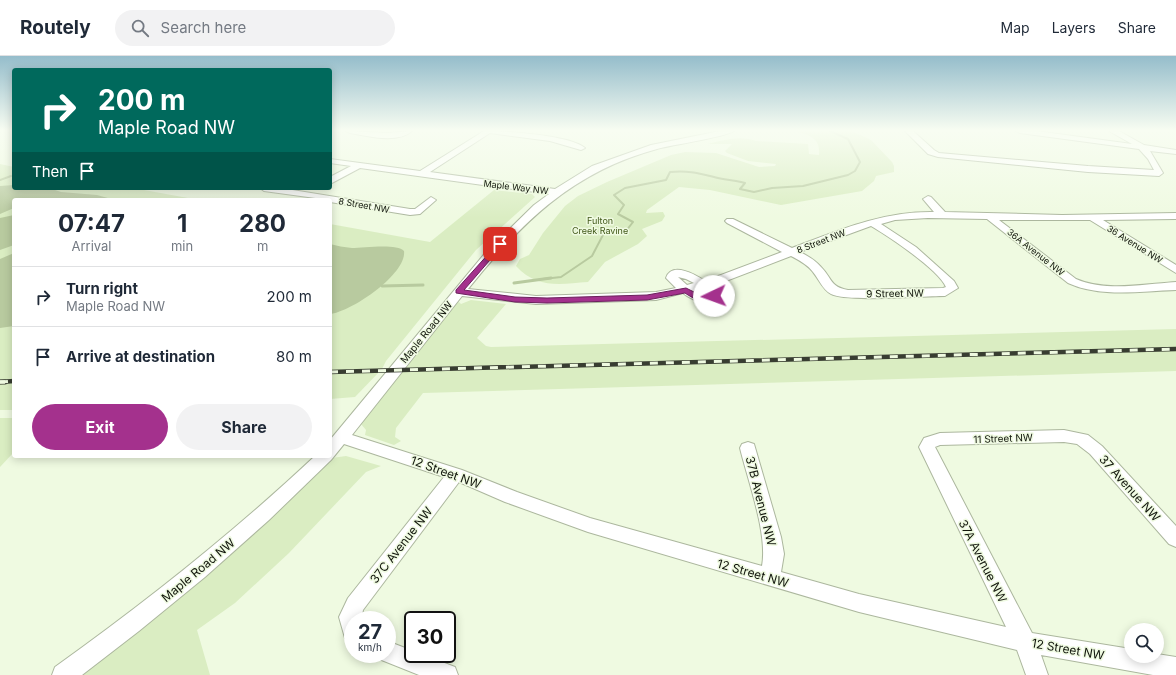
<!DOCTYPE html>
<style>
:root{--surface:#fff;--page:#f2f2f3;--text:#1f2937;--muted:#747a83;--line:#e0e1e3;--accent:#a4318d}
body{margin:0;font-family:Inter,sans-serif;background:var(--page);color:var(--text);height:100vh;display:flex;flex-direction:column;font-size:15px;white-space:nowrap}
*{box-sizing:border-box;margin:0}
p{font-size:13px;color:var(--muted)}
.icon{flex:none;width:22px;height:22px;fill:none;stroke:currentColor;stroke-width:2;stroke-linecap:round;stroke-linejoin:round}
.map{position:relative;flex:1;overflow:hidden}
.drawer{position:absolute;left:12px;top:142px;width:320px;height:260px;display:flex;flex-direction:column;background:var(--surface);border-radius:4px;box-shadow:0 2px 10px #0003}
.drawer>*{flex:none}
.banner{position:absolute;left:12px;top:12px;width:320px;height:122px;border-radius:4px;box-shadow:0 2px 10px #0003;background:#00695c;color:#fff;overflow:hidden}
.tools{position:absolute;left:1124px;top:567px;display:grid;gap:8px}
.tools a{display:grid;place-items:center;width:40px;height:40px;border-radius:50%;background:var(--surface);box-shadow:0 2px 10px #0003;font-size:20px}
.speed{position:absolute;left:344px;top:555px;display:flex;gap:8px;font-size:20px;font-weight:700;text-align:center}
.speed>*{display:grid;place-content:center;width:52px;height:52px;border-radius:50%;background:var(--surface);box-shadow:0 2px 10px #0003;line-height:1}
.speed small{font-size:10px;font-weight:400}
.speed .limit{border:2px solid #111;border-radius:6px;background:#fff;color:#111}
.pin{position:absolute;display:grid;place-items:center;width:34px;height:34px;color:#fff;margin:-17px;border-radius:8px;box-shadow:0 2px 6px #0006}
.me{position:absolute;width:44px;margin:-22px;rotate:267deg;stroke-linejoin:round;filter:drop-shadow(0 0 3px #0008)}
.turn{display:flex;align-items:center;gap:14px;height:84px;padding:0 20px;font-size:18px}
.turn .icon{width:52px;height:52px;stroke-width:2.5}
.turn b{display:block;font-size:28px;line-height:34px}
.then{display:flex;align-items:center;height:38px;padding:0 20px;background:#0003;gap:8px;font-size:15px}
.eta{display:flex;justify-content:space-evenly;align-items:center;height:68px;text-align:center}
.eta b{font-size:24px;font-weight:700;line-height:28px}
.primary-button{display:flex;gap:8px;margin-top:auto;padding:8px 20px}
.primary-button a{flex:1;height:46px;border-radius:24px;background:var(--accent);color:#fff;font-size:16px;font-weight:700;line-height:46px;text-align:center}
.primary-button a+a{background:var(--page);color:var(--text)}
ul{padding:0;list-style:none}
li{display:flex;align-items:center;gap:12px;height:60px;padding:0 20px;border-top:1px solid var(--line)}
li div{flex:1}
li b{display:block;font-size:15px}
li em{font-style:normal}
header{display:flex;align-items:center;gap:24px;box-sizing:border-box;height:56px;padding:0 20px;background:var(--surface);border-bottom:1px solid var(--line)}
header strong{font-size:19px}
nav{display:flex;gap:22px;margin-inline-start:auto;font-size:14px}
.search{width:280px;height:36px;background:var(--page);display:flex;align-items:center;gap:10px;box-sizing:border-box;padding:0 14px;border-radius:22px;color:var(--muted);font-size:15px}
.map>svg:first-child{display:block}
.green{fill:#daedc2}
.water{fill:#b8ca9f}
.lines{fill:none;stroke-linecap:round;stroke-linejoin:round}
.stream-far1{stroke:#b8ca9f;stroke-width:2}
.stream{stroke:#b8ca9f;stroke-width:3}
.minor-casing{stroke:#acb79e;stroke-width:2}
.minor{fill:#fff;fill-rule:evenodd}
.rail-far1-casing{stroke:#383d31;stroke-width:4.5}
.rail-casing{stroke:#383d31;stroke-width:5}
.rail-far1{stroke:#effae1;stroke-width:3;stroke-dasharray:8;stroke-linecap:butt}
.rail{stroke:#effae1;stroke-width:3.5;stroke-dasharray:10;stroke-linecap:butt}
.route{fill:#a4318d;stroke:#6b205c}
.labels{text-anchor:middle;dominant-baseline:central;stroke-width:3;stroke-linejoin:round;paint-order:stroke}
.far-street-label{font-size:9px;fill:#11150c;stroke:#effae1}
.far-park-label{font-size:9px;fill:#42591a;stroke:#effae1}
.street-label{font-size:10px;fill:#11150c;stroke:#effae1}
.near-street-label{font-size:12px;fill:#11150c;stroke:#effae1}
</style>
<header>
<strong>Routely</strong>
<div class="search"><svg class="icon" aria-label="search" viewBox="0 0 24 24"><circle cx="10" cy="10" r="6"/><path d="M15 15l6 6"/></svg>Search here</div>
<nav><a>Map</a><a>Layers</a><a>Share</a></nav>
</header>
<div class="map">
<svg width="1176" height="619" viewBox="0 0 1176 619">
<rect width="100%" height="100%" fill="#effae1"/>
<g class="green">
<path d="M 795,75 L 852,75 L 871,84 L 892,106 L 894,110 L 894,116 L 876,120 L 874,125 L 862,135 L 781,149 L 710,134 L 679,131 L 647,154 L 646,157 L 663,156 L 665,160 L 662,165 L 642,173 L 647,180 L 638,188 L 605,206 L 588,226 C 560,228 537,233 516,210 L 520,203 L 529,199 L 543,177 L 565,150 L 578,140 L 607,126 L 671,99 L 685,96 L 716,97 L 759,111 L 775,110 L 776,108 L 748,105 L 727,97 L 725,95 L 732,88 L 708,88 C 723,84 741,79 756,85 L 808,88 L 809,98 L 819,99 C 821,82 809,79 795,75 Z"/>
<path d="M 0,108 L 14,111 L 14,132 L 133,132 L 199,144 L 14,144 L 14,354 L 0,354 Z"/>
<path d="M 494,134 L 532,138 L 535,141 L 476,194 L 386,305 L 382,313 L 355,341 L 330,343 L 330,168 L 430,186 Z"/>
<path d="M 471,244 L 506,248 L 477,282 L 486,290 L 491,291 L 1176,273 L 1176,315 L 423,337 L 396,372 L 395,381 L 401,385 L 394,389 L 365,379 L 366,374 L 361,368 L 363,365 L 453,249 L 459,246 L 461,248 Z"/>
<path d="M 0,362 L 14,362 L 14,396 L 0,411 Z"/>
<path d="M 346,400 L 381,410 L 366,416 L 289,497 L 235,547 L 197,574 L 210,619 L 76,619 L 332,402 Z"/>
</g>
<g class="water">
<path d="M 14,129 L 14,132 L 49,132 L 61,136 L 97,139 L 115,144 L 14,144 L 14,152 L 0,158 L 0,130 Z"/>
<path d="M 14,159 L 14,189 L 0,194 L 0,162 Z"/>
<path d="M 330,188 C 337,190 344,191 352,192 C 363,192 397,187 404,195 C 407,218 351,256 330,258 Z"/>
<path d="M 14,197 L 14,270 L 0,272 L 0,203 Z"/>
</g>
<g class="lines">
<g class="stream-far1">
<path d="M 0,124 L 11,120"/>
<path d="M 543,223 L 561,221 L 592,200 L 604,177 L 626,175 L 633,166 L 618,158 L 624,149 L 614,139 L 625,132 L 666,124 L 670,116 C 687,114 698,117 714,121 C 724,124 735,124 745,127 L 740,133 L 754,136 L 772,132 L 803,130 L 848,119 L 855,115 L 860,106 L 848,83 L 830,75"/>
</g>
<g class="stream">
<path d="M 514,227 L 551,222"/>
<path d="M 382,230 L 423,229"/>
</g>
<defs>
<g id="minor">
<path d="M 346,75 L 387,77 L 412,75 C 397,88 368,80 350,77 Z"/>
<path d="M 484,75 C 505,75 571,79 585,92 L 581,94 L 550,85 L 490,77 L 430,116 L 555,133 L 592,110 L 651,89 L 720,75 L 734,75 C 726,81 671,89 657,93 C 572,116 521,167 468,233 L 536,240 L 656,236 L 676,232 L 666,222 C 672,205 696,219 705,225 L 782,196 L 727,167 L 725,165 L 727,163 L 733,163 L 792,192 C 839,174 883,155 934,156 L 923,143 L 928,140 L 931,141 L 945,156 L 1062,159 L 1176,157 L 1176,163 L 1103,164 L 1176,209 L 1176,217 L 1090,164 L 999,164 L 1076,223 C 1106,236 1144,228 1176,226 L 1176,234 C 1141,235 1101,242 1068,227 L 987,163 L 928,162 L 895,164 L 881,168 L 916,191 L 954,225 L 958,232 L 945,240 C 924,240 845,246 831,238 C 822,233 819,223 813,216 C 808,209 799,204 791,200 L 713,230 L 721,236 C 717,253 692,245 683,237 L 656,244 L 536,248 L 462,240 L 352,379 L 462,414 L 517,436 L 590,462 L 762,510 C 768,478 748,425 740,392 L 742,388 L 748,386 L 754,388 L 781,481 L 784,498 L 781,516 L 859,538 L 1006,571 L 919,391 L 924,382 L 940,377 L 1064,374 L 1088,379 L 1102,390 L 1176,470 L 1176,491 L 1169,488 L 1090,398 L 1077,388 L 1064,386 L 940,389 L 935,391 L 1032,577 L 1131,593 L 1131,600 L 1157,600 L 1157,598 L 1176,601 L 1176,619 L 1153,619 L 1041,599 L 1048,619 L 1026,619 L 1017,594 L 859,556 L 588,476 L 505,446 L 459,426 L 363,554 L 361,564 L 353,564 L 353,585 L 345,582 L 339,561 L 348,542 L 444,421 L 344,388 L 331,404 L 269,464 L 205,521 L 139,575 L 82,619 L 52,619 L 55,611 C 146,546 233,477 315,400 L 330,400 L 330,384 L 486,196 L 534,149 L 549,138 L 360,112 L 330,128 L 330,121 L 351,110 L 330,107 L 330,103 L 420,115 ZM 871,170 C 888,180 938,213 946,231 L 943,232 L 848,234 C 830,231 832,222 821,211 C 815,204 808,200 800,196 ZM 678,221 L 686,223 L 694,227 L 687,229 ZM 702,233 L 709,237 L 709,238 L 705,239 L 694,234 Z"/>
<path d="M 905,75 L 913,75 L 934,94 L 939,97 L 1088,110 L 1154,114 L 1148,103 L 1139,93 L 1020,77 L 1016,75 L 1036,75 L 1132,88 L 1109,75 L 1119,75 L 1144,89 L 1176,94 L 1176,98 L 1150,95 L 1163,117 L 1159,120 L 1088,116 L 938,101 L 928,98 Z"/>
<path d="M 260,132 L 280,132 L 410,153 L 415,153 L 431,141 L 436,144 L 420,158 L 410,159 L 330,146 L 330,144 L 264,135 Z"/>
<path d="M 387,585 L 413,595 L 413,598 L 421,598 L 455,611 L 458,619 L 419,619 L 379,603 L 377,598 L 387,598 Z"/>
</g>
</defs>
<use href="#minor" class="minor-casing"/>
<use href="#minor" class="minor"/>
<defs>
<g id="rail-far1">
<path d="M 330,316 L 1176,293"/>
<path d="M 0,326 L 14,325"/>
</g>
<path id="rail" d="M 0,326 L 5,326"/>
</defs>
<use href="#rail-far1" class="rail-far1-casing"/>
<use href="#rail" class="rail-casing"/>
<use href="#rail-far1" class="rail-far1"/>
<use href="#rail" class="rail"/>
</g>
<linearGradient id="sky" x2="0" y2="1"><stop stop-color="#95bdcb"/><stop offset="0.46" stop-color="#f8fdf2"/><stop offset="1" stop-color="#f8fdf2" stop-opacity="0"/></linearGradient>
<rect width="1176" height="162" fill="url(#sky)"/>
<path class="route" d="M 500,185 L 503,186 L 503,189 L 464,234 L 515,241 L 547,242 L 647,239 L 686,232 L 704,241 L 714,237 L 718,240 C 707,249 695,244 685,237 L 647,244 L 547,247 L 515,246 L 456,237 L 456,234 Z"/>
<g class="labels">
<g class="far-street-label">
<text transform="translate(516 131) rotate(7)">Maple Way NW</text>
<text transform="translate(364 149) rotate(10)">8 Street NW</text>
<text transform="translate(821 185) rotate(-21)">8 Street NW</text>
<text transform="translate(1135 188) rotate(32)">36 Avenue NW</text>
<text transform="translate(1036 196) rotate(38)">36A Avenue NW</text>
</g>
<g class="far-park-label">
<text x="600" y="164">Fulton<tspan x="600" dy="10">Creek Ravine</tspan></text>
</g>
<g class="street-label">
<text transform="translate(895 237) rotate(-1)">9 Street NW</text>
<text transform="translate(426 276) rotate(-51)">Maple Road NW</text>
<text transform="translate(1003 382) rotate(-2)">11 Street NW</text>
</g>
<g class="near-street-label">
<text transform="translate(446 416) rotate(20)">12 Street NW</text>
<text transform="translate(1130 432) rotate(48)">37 Avenue NW</text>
<text transform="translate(761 445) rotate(76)">37B Avenue NW</text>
<text transform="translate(401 489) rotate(-52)">37C Avenue NW</text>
<text transform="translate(983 505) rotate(63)">37A Avenue NW</text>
<text transform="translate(198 514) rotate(-40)">Maple Road NW</text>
<text transform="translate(753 517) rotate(16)">12 Street NW</text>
<text transform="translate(1068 593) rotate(10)">12 Street NW</text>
</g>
</g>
</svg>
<div class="tools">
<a><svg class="icon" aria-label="search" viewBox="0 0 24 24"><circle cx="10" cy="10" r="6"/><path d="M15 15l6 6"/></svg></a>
</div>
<div class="speed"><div>27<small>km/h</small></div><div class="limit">30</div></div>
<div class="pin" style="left:500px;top:188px;background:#d93025"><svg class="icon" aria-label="arrive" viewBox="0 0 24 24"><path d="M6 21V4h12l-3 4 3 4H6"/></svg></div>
<svg class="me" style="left:714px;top:240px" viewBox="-20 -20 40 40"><circle r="19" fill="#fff"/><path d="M0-13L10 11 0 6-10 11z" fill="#a4318d"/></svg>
<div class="banner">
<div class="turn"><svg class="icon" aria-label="right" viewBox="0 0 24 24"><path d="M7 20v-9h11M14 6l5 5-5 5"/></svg><div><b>200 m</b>Maple Road NW</div></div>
<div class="then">Then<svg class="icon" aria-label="arrive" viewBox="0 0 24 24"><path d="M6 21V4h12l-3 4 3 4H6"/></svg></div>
</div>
<section class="drawer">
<div class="eta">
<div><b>07:47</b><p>Arrival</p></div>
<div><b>1</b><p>min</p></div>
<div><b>280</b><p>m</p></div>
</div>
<ul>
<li><svg class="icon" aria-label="right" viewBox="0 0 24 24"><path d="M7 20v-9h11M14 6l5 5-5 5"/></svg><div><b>Turn right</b><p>Maple Road NW</p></div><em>200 m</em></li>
<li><svg class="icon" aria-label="arrive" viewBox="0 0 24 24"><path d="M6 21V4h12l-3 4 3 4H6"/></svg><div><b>Arrive at destination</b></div><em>80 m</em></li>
</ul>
<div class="primary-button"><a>Exit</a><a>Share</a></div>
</section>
</div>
